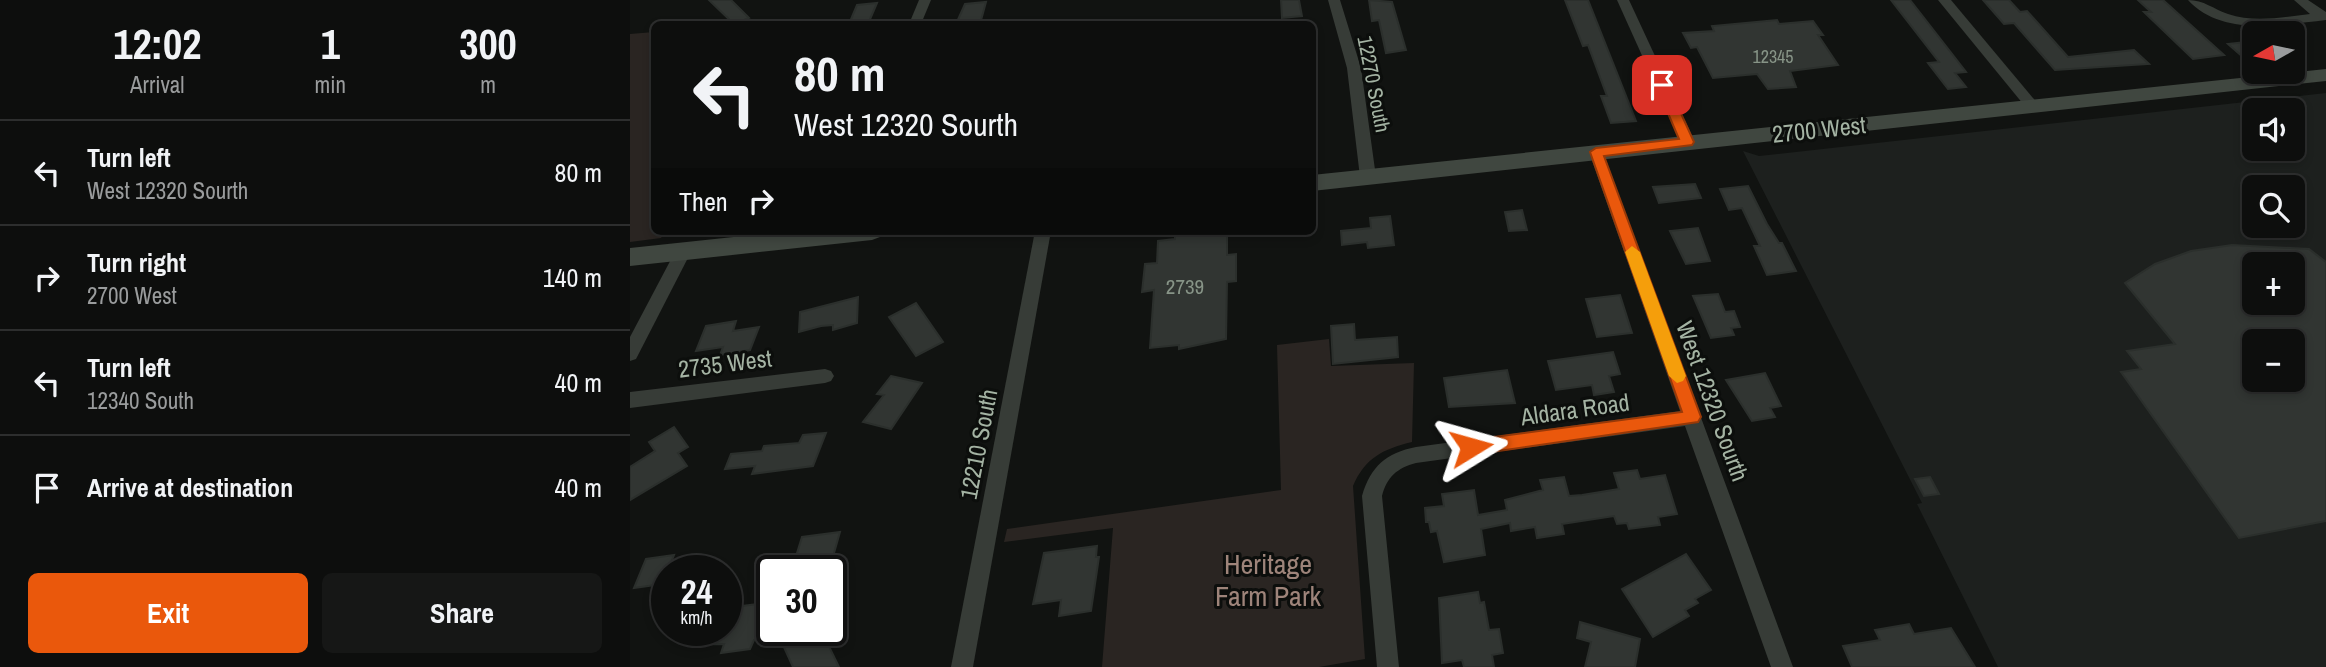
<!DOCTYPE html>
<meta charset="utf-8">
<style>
:root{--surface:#0d0e0d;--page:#161716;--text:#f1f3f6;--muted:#9a9c9d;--line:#2d2e2e;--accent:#ea580c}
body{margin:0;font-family:"Archivo Narrow",sans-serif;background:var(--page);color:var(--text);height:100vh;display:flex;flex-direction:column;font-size:26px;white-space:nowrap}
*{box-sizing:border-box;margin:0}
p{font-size:23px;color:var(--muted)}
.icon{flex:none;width:38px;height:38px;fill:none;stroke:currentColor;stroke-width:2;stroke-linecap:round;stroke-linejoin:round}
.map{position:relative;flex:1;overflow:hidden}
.drawer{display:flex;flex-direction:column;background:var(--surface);width:630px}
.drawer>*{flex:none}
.top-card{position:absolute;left:21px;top:21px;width:665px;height:214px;border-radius:10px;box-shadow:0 4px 10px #0003,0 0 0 2px var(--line);background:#0d0e0d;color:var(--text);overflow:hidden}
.needle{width:46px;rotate:261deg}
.fabs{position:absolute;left:1612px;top:21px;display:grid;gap:14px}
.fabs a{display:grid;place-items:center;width:63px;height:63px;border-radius:10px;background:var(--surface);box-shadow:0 4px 10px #0003,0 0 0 2px var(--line);font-size:35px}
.speed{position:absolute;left:21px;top:555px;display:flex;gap:14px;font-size:35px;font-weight:700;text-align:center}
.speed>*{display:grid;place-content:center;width:91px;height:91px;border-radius:50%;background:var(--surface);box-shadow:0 4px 10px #0003,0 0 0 2px var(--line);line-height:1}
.speed small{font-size:18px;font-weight:400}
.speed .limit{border:4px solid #111;border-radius:10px;background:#fff;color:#111}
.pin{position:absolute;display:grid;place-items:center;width:60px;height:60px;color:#fff;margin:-30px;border-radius:14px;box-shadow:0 4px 10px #0006}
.me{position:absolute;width:77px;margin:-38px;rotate:82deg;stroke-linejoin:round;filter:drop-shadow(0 0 5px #0008)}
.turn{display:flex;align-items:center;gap:24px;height:147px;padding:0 28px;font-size:32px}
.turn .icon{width:91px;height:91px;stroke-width:2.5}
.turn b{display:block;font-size:49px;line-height:60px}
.then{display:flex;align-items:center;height:66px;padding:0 28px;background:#0003;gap:14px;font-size:26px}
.eta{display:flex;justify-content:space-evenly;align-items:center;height:119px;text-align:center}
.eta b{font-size:42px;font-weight:700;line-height:49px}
.action{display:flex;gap:14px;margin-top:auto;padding:14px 28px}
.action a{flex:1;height:80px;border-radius:10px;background:var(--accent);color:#fff;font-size:28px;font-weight:700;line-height:80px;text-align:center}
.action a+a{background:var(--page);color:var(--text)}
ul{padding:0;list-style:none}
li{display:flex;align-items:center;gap:21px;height:105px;padding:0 28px;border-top:2px solid var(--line)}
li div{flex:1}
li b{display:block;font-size:26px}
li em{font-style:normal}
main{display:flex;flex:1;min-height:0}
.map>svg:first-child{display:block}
.built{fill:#1d201e;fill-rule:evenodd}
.green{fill:#2a2522}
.building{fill:#313532;stroke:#2b2f2c;stroke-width:2;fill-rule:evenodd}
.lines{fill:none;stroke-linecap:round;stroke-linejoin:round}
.minor{fill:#373c37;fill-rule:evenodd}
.secondary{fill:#404740;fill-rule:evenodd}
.route{fill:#ea580c;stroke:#983908;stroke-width:2}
.slow{fill:#f59e0b}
.labels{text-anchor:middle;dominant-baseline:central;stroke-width:6;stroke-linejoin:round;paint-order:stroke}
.far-number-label{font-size:18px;fill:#879487}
.far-street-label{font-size:21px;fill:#a4b3a3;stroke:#0c0e0c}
.number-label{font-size:21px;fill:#879487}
.street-label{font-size:24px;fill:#a4b3a3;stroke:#0c0e0c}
.near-park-label{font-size:28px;fill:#9e847a;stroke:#0c0e0c}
</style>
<main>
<section class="drawer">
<div class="eta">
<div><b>12:02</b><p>Arrival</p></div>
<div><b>1</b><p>min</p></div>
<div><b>300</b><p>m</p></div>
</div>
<ul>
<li><svg class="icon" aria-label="left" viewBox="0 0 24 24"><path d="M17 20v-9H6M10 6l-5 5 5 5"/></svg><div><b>Turn left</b><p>West 12320 Sourth</p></div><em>80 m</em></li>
<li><svg class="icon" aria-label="right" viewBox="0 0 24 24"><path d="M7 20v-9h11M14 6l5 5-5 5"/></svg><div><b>Turn right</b><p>2700 West</p></div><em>140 m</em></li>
<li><svg class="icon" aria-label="left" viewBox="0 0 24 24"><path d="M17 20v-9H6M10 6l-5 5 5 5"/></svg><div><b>Turn left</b><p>12340 South</p></div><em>40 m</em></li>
<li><svg class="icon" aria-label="arrive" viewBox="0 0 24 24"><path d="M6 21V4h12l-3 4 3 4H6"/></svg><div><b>Arrive at destination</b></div><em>40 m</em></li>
</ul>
<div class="action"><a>Exit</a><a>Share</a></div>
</section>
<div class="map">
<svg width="1696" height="667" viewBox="0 0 1696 667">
<rect width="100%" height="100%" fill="#111311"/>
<path class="built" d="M 1696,93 L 1696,667 L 1368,667 L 1287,504 L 1292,503 L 1113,151 L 1129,156 ZM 1624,110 L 1662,110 L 1662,149 L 1624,149 ZM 1624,187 L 1662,187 L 1662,226 L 1624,226 ZM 1624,264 L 1662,264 L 1662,303 L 1624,303 ZM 1624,341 L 1662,341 L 1662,380 L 1624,380 Z"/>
<g class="green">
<path d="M 24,32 L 24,231 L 35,231 L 31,238 L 0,242 L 0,34 Z"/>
<path d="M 699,339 L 701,366 L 784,363 L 782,442 C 753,449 735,458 723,486 L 735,659 L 689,667 L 472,667 L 483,528 L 374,542 L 377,529 L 651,490 L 647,345 Z"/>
</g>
<g class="building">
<path d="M 79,0 L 101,0 L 119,18 L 104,24 Z"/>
<path d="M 651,0 L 669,0 L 672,16 L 652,18 Z"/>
<path d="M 739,0 L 762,2 L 776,50 L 756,53 L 749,20 L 742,21 Z"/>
<path d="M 935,0 L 958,0 L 1006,121 L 981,123 L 971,96 L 977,96 L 958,45 L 953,46 Z"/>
<path d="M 1261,0 L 1280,0 L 1336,72 L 1325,73 L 1336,87 L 1318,89 L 1298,63 L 1309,62 Z"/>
<path d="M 1353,0 L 1379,0 L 1390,12 L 1397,11 L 1438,57 L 1504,50 L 1519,64 L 1425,70 L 1384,23 L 1374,24 Z"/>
<path d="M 1508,0 L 1533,0 L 1594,55 L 1563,59 L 1514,12 L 1521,12 Z"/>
<path d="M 356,2 L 350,24 L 326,24 L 335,4 Z"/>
<path d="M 247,3 L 238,24 L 219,24 L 227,5 Z"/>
<path d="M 1147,20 L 1149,24 L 1183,21 L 1193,35 L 1188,35 L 1208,65 L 1160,71 L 1166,87 L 1138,89 L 1127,74 L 1083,78 L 1067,47 L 1061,48 L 1053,33 L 1084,31 L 1082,26 Z"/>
<path d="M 1624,41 L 1624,57 L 1614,58 L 1598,44 Z"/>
<path d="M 1065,184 L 1071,198 L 1029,203 L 1023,187 Z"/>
<path d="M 1118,186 L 1137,224 L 1149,243 L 1152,243 L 1166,271 L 1137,275 L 1124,246 L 1130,246 L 1112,208 L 1099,210 L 1090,189 Z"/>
<path d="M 892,210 L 897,230 L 879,231 L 875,212 Z"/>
<path d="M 760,216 L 764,245 L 738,248 L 737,242 L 712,245 L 711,231 L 741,228 L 740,218 Z"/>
<path d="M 1068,228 L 1080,261 L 1056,264 L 1040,231 Z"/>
<path d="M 564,231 L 581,231 L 581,234 L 597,233 L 597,255 L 606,254 L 606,281 L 597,282 L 596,339 L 549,349 L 549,345 L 520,348 L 524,290 L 512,292 L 515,264 L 527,263 L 528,241 L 545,239 L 545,233 Z"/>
<path d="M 1602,245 L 1679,249 L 1696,262 L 1696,521 L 1609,538 L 1491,372 L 1511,369 L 1497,351 L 1545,344 L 1495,283 L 1525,264 L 1561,251 ZM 1624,264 L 1662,264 L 1662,303 L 1624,303 ZM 1624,341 L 1662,341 L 1662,380 L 1624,380 Z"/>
<path d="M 1088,294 L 1095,312 L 1104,311 L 1110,327 L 1101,328 L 1104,335 L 1081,338 L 1063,296 Z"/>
<path d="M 990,295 L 1002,333 L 967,337 L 956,299 Z"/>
<path d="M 228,297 L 227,323 L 203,330 L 203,325 L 191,326 L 169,332 L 170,312 Z"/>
<path d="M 286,303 L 313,342 L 286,356 L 259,317 Z"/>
<path d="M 106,321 L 103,331 L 129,327 L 120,350 L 90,355 L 93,347 L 66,351 L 76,326 Z"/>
<path d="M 724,324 L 725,340 L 767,337 L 768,357 L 703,364 L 701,326 Z"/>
<path d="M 983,352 L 990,374 L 979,376 L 984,392 L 964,395 L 962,385 L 926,390 L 918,361 Z"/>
<path d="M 877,370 L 885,403 L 819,407 L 814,378 Z"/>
<path d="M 1135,373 L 1151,406 L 1140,408 L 1145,417 L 1122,421 L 1096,380 Z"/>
<path d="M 261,376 L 292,383 L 261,429 L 233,422 L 254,395 L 247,394 Z"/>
<path d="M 44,427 L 58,447 L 48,453 L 57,466 L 0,500 L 0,467 L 25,451 L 19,442 Z"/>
<path d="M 196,433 L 183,466 L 122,474 L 125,466 L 95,469 L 101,454 L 132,451 L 134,446 L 169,443 L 173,435 Z"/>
<path d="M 1007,470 L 1010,479 L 1035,475 L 1047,514 L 1028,517 L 1030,525 L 999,529 L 997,523 L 987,524 L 984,516 L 932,524 L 934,534 L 907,538 L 905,527 L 881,531 L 880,523 L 851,529 L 855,555 L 814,562 L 807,531 L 801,532 L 799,522 L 796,522 L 795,508 L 814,506 L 812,494 L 844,490 L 848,515 L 877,510 L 875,500 L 913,490 L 910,480 L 934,477 L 939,496 L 952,495 L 989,489 L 984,473 Z"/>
<path d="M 1300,477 L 1309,494 L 1294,496 L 1285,479 Z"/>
<path d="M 210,532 L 202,560 L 163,566 L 172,537 Z"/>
<path d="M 467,546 L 466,557 L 469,557 L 461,611 L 429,616 L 431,600 L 403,604 L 414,553 Z"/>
<path d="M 1056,554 L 1081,590 L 1065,599 L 1068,603 L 1055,610 L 1059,616 L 1023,637 L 992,589 Z"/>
<path d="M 44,555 L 32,584 L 4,588 L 16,559 Z"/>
<path d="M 848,592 L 850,603 L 854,602 L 859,630 L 869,629 L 873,653 L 862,655 L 864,667 L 834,667 L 832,660 L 812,663 L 809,598 Z"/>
<path d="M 136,603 L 127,630 L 130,630 L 130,639 L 124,640 L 120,649 L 91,653 L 94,644 L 55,645 L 61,630 L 96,630 L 96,608 Z"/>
<path d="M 950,622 L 1010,639 L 1005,667 L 955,667 L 961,642 L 947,638 Z"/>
<path d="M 1279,624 L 1284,634 L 1321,628 L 1345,667 L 1222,667 L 1213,646 L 1250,640 L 1245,630 Z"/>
<path d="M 175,630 L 191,630 L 209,667 L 163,667 L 153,645 Z"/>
</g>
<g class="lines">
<g class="minor">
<path d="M 289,0 L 301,0 L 291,24 L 279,24 Z"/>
<path d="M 698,0 L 710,0 L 731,68 L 746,177 L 738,182 L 730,177 L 717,68 Z"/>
<path d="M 987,0 L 999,0 L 1065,142 L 1063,145 L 1053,145 L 1051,142 Z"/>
<path d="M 1308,0 L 1321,0 L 1408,104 L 1408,110 L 1398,110 Z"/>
<path d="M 1558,0 C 1574,0 1583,9 1598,14 C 1624,23 1654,17 1680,14 L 1664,0 L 1678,0 L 1696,12 L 1696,20 C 1651,25 1592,37 1558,0 Z"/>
<path d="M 966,147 L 973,152 L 1163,667 L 1141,667 L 1055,426 L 786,463 C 767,468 757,477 752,496 L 769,667 L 747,667 L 732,496 C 741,466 756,453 786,447 L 1050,411 L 959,152 Z"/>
<path d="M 405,231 L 421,231 L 343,667 L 321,667 Z"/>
<path d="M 53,246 L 61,252 L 6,359 L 0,361 L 0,337 L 47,248 Z"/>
<path d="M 195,369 L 201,371 L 204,376 L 201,381 L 195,383 L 0,408 L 0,392 Z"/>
</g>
<g class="secondary">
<path d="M 1696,69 L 1696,81 L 682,191 L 682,175 Z"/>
<path d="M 160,231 L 254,231 L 250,237 L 242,240 L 0,266 L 0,248 Z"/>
</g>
</g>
<path class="route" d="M 1032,81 L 1038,85 L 1064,142 L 1062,145 L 974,156 L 1071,417 L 1068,422 L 841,455 L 835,453 L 832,447 L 835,442 L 841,440 L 1052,412 L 960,152 L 966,148 L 1049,139 L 1026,85 Z"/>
<path class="slow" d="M 1002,246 L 1010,252 L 1056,376 L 1053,381 L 1047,383 L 1039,376 L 995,252 Z"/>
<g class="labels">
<g class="far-number-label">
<text x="1143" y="56">12345</text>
</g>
<g class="far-street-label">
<text transform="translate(744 84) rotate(79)">12270 South</text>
</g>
<g class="number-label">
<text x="555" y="286">2739</text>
</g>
<g class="street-label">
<text transform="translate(1189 129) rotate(-6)">2700 West</text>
<text transform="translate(95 363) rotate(-7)">2735 West</text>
<text transform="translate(1083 401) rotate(70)">West 12320 Sourth</text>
<text transform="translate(945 409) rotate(-8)">Aldara Road</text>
<text transform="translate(348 444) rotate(-79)">12210 South</text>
</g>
<g class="near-park-label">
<text x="638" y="564">Heritage<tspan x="638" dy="32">Farm Park</tspan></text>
</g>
</g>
</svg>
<div class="fabs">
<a><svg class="needle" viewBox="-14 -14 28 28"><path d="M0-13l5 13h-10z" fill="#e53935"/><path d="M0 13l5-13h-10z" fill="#9a9c9d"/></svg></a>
<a><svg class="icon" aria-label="sound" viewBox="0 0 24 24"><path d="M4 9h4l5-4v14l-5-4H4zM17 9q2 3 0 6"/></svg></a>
<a><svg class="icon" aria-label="search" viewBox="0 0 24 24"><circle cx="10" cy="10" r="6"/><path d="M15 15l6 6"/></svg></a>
<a>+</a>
<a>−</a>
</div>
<div class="speed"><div>24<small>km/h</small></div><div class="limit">30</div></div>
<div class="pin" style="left:1032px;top:85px;background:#d93025"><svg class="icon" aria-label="arrive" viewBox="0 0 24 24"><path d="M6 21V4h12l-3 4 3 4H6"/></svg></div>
<svg class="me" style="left:841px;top:447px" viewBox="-20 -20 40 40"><path d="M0-17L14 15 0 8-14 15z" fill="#ea580c" stroke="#fff" stroke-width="4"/></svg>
<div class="top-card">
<div class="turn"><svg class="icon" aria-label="left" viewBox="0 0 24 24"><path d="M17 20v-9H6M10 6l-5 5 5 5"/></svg><div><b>80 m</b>West 12320 Sourth</div></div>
<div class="then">Then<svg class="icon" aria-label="right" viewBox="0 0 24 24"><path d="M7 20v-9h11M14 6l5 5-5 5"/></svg></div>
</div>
</div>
</main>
